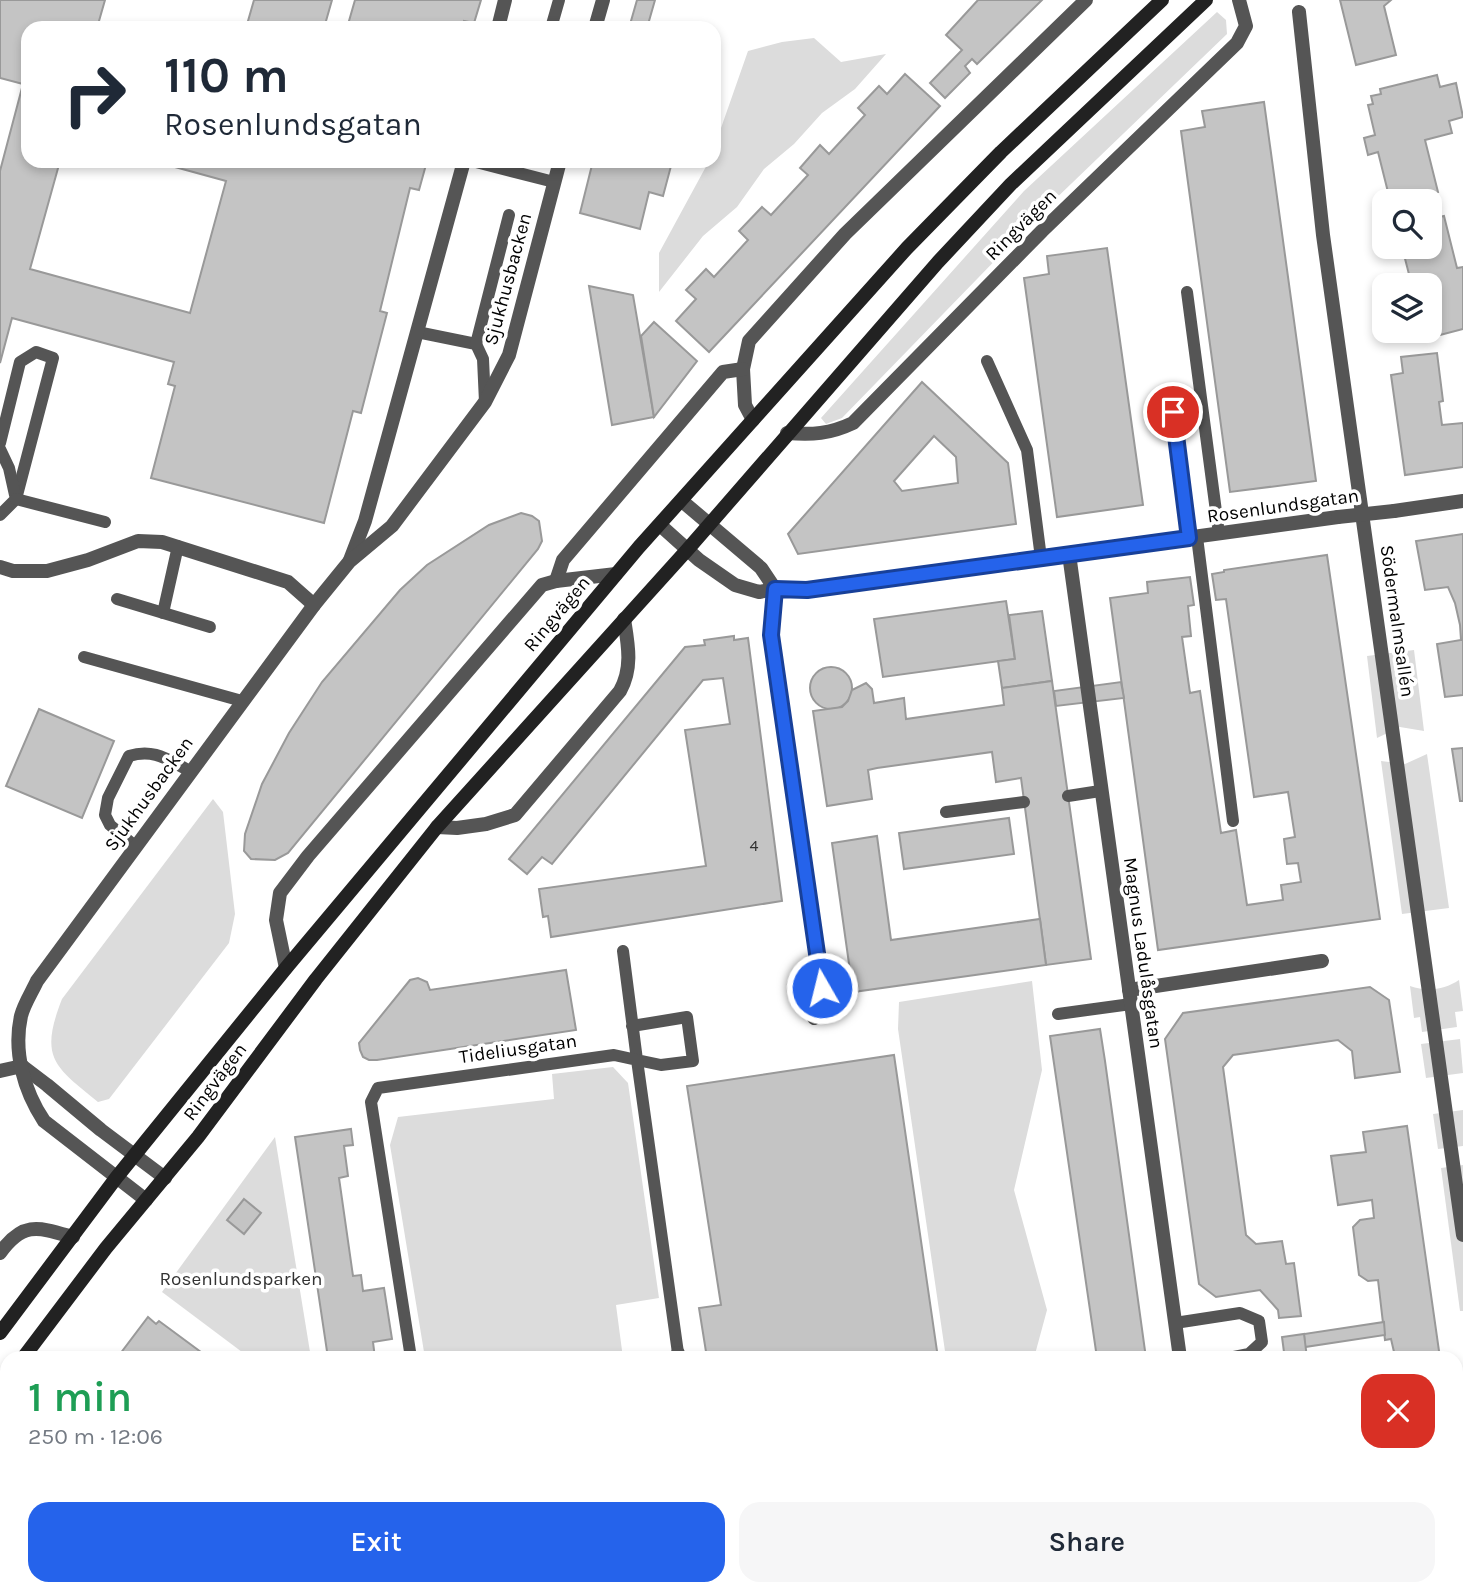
<!DOCTYPE html>
<meta charset="utf-8">
<style>
:root{--surface:#fff;--page:#f6f6f7;--text:#1f2937;--muted:#747a83;--accent:#2563eb}
body{margin:0;font-family:Karla,sans-serif;background:var(--page);color:var(--text);height:100vh;display:flex;flex-direction:column;font-size:26px;white-space:nowrap}
*{box-sizing:border-box;margin:0}
p{font-size:23px;color:var(--muted)}
.icon{flex:none;width:38px;height:38px;fill:none;stroke:currentColor;stroke-width:2;stroke-linecap:round;stroke-linejoin:round}
.map{position:relative;flex:1;overflow:hidden}
.panel{position:absolute;left:0px;top:1351px;width:1463px;height:245px;display:flex;flex-direction:column;background:var(--surface);border-radius:21px 21px 0 0;box-shadow:0 4px 10px #0003}
.panel>*{flex:none}
.hud{position:absolute;left:21px;top:21px;width:700px;height:147px;border-radius:21px;box-shadow:0 4px 10px #0003;background:#fff;color:var(--text);overflow:hidden}
.buttons{position:absolute;left:1372px;top:189px;display:grid;gap:14px}
.buttons a{display:grid;place-items:center;width:70px;height:70px;border-radius:14px;background:var(--surface);box-shadow:0 4px 10px #0003;font-size:35px}
.pin{position:absolute;display:grid;place-items:center;width:60px;height:60px;color:#fff;margin:-30px;border:4px solid #fff;border-radius:50%;box-shadow:0 2px 7px #0007}
.me{position:absolute;width:77px;margin:-38px;rotate:352deg;stroke-linejoin:round;filter:drop-shadow(0 0 5px #0008)}
.turn{display:flex;align-items:center;gap:24px;height:147px;padding:0 28px;font-size:32px}
.turn .icon{width:91px;height:91px;stroke-width:2.5}
.turn b{display:block;font-size:49px;line-height:60px}
.round{display:grid;place-items:center;flex:none;width:74px;height:74px;border-radius:21px;background:var(--page)}
.headline{display:flex;align-items:center;justify-content:space-between;height:119px;padding:0 28px}
h1{font-size:42px;font-weight:600;line-height:52px;color:#1e9e55}
.cta{display:flex;gap:14px;margin-top:auto;padding:14px 28px}
.cta a{flex:1;height:80px;border-radius:21px;background:var(--accent);color:#fff;font-size:28px;font-weight:600;line-height:80px;text-align:center}
.cta a+a{background:var(--page);color:var(--text)}
.map>svg:first-child{display:block}
.green{fill:#dcdcdc}
.building{fill:#c4c4c4;stroke:#999;stroke-width:2;fill-rule:evenodd}
.lines{fill:none;stroke-linecap:round;stroke-linejoin:round}
.service{stroke:#555;stroke-width:12}
.pedestrian{stroke:#555;stroke-width:14}
.minor{stroke:#555;stroke-width:14}
.secondary{stroke:#222;stroke-width:14}
.minor-bridge{stroke:#555;stroke-width:14}
.route-casing{stroke:#184099;stroke-width:18}
.route{stroke:#2563eb;stroke-width:12}
.labels{text-anchor:middle;dominant-baseline:central;stroke-width:7;stroke-linejoin:round;paint-order:stroke}
.number-label{font-size:16px;fill:#313131}
.street-label{font-size:19px;fill:#000;stroke:#fff}
.park-label{font-size:19px;fill:#333;stroke:#fff}
</style>
<div class="map">
<svg width="1463" height="1596" viewBox="0 0 1463 1596">
<rect width="100%" height="100%" fill="#fff"/>
<g class="green">
<path d="M 1217,12 L 1226,20 L 1227,34 L 1046,208 L 842,418 L 826,424 L 821,418 L 1024,191 Z"/>
<path d="M 814,38 L 841,62 L 886,54 L 855,89 L 822,113 L 794,144 L 764,169 L 737,207 L 703,236 L 659,292 L 659,253 L 709,161 L 714,161 L 714,148 L 748,51 L 782,42 Z"/>
<path d="M 1414,650 L 1424,731 L 1400,727 L 1377,738 L 1367,656 Z"/>
<path d="M 1427,754 L 1449,908 L 1402,914 L 1381,761 L 1405,764 Z"/>
<path d="M 213,799 L 223,812 L 235,914 L 229,943 L 109,1099 L 98,1102 C 54,1066 39,1058 62,999 Z"/>
<path d="M 1459,980 L 1463,1011 L 1455,1012 L 1457,1027 L 1422,1032 L 1420,1017 L 1414,1018 L 1410,986 C 1427,992 1444,990 1459,980 Z"/>
<path d="M 1032,981 L 1042,1070 L 1014,1190 L 1047,1310 L 1034,1358 L 946,1358 L 898,1029 L 899,1002 Z"/>
<path d="M 1460,1039 L 1463,1073 L 1426,1078 L 1421,1044 Z"/>
<path d="M 613,1067 L 628,1083 L 659,1298 L 616,1305 L 623,1358 L 425,1358 L 390,1145 L 398,1117 L 554,1099 L 552,1074 Z"/>
<path d="M 1463,1110 L 1463,1146 L 1438,1149 L 1433,1114 Z"/>
<path d="M 275,1137 L 311,1358 L 250,1358 L 162,1292 Z"/>
<path d="M 1463,1165 L 1463,1311 L 1460,1311 L 1441,1168 Z"/>
<path d="M 575,1589 L 631,1589 L 632,1596 L 576,1596 Z"/>
<path d="M 908,1589 L 1006,1589 L 939,1596 L 909,1596 Z"/>
</g>
<g class="building">
<path d="M 0,0 L 105,0 L 97,28 L 28,28 L 28,161 L 60,161 L 30,269 L 190,313 L 226,181 L 153,161 L 427,161 L 419,190 L 410,188 L 380,311 L 387,313 L 361,413 L 353,411 L 324,523 L 151,478 L 175,386 L 168,384 L 174,362 L 12,318 L 0,363 L 0,171 L 23,84 L 0,78 Z"/>
<path d="M 254,0 L 332,0 L 324,28 L 246,28 Z"/>
<path d="M 355,0 L 481,0 L 474,23 L 464,21 L 462,28 L 347,28 Z"/>
<path d="M 637,0 L 655,0 L 647,28 L 629,28 Z"/>
<path d="M 978,0 L 1042,0 L 977,64 L 972,59 L 965,66 L 970,73 L 945,98 L 930,83 L 962,50 L 946,35 Z"/>
<path d="M 1340,0 L 1391,0 L 1384,6 L 1396,55 L 1356,65 Z"/>
<path d="M 905,74 L 940,106 L 709,352 L 676,321 L 696,299 L 686,290 L 706,269 L 714,277 L 748,240 L 739,231 L 762,207 L 771,215 L 808,175 L 800,168 L 820,145 L 829,154 L 865,115 L 858,108 L 879,86 L 887,94 Z"/>
<path d="M 1437,75 L 1440,87 L 1456,83 L 1463,117 L 1449,121 L 1452,133 L 1425,140 L 1438,192 L 1424,196 L 1425,201 L 1406,201 L 1405,199 L 1396,201 L 1393,191 L 1388,192 L 1378,152 L 1368,155 L 1364,138 L 1375,135 L 1368,105 L 1373,104 L 1371,96 L 1381,94 L 1380,89 Z"/>
<path d="M 1264,102 L 1316,481 L 1230,492 L 1181,131 L 1205,127 L 1202,111 Z"/>
<path d="M 593,161 L 653,161 L 671,166 L 663,196 L 649,192 L 640,229 L 580,213 Z"/>
<path d="M 1444,216 L 1457,268 L 1463,267 L 1463,329 L 1440,335 L 1439,331 L 1429,334 L 1430,285 L 1401,285 L 1411,282 L 1402,247 L 1430,247 L 1430,219 Z"/>
<path d="M 1107,248 L 1143,505 L 1057,517 L 1024,278 L 1049,274 L 1047,256 Z"/>
<path d="M 589,286 L 633,295 L 654,417 L 612,425 Z"/>
<path d="M 654,322 L 697,361 L 654,417 L 641,336 Z"/>
<path d="M 1437,353 L 1443,401 L 1439,402 L 1442,425 L 1463,423 L 1463,467 L 1405,475 L 1391,375 L 1403,373 L 1401,357 Z"/>
<path d="M 922,382 L 1008,463 L 1016,524 L 798,554 L 788,534 ZM 934,436 L 956,457 L 958,483 L 902,491 L 894,481 Z"/>
<path d="M 521,513 L 532,516 L 539,521 L 542,541 L 538,549 L 288,853 L 275,860 L 251,859 L 244,851 L 245,834 L 262,784 L 289,733 L 322,682 L 400,590 L 427,565 L 489,525 Z"/>
<path d="M 1463,534 L 1463,695 L 1445,697 L 1437,644 L 1461,640 L 1460,625 L 1455,603 L 1448,587 L 1425,590 L 1416,541 Z"/>
<path d="M 1327,555 L 1380,919 L 1158,950 L 1110,598 L 1148,593 L 1147,582 L 1190,577 L 1194,605 L 1188,606 L 1191,636 L 1182,637 L 1190,693 L 1200,691 L 1221,833 L 1236,830 L 1247,905 L 1283,900 L 1281,885 L 1301,882 L 1298,863 L 1287,864 L 1284,839 L 1295,837 L 1288,792 L 1254,797 L 1226,599 L 1216,600 L 1212,574 L 1224,572 L 1224,570 Z"/>
<path d="M 1006,601 L 1015,659 L 883,677 L 874,619 Z"/>
<path d="M 1042,611 L 1052,681 L 1002,688 L 998,661 L 1015,659 L 1009,615 Z"/>
<path d="M 734,636 L 734,640 L 748,638 L 782,901 L 551,937 L 548,916 L 543,917 L 539,889 L 706,866 L 685,730 L 730,724 L 723,678 L 703,680 L 552,864 L 542,857 L 527,874 L 509,859 L 685,647 L 705,645 L 704,640 Z"/>
<circle cx="831" cy="688" r="21"/>
<path d="M 1052,681 L 1091,959 L 1046,965 L 1021,778 L 996,782 L 992,752 L 877,768 L 868,770 L 872,799 L 827,806 L 813,711 L 842,707 L 848,701 L 852,690 L 866,683 L 872,689 L 874,703 L 904,698 L 906,719 L 1004,705 L 1002,688 Z"/>
<path d="M 1121,682 L 1124,698 L 1056,706 L 1054,691 Z"/>
<path d="M 39,709 L 114,741 L 82,818 L 6,786 Z"/>
<path d="M 1463,748 L 1463,801 L 1460,801 L 1452,749 Z"/>
<path d="M 1009,818 L 1014,854 L 904,869 L 899,833 Z"/>
<path d="M 877,836 L 891,940 L 1040,919 L 1046,965 L 853,992 L 832,843 Z"/>
<path d="M 566,970 L 576,1030 L 377,1060 L 369,1060 L 363,1057 L 360,1050 L 359,1043 L 410,980 L 418,978 L 427,982 L 430,990 Z"/>
<path d="M 1370,987 L 1389,1000 L 1400,1072 L 1355,1078 L 1352,1051 L 1338,1040 L 1233,1055 L 1223,1067 L 1246,1235 L 1256,1244 L 1282,1241 L 1286,1264 L 1294,1263 L 1301,1316 L 1279,1318 L 1278,1310 L 1260,1290 L 1216,1297 L 1199,1284 L 1165,1039 L 1183,1013 Z"/>
<path d="M 1100,1029 L 1105,1061 L 1146,1358 L 1097,1358 L 1050,1036 Z"/>
<path d="M 894,1055 L 938,1358 L 707,1358 L 699,1308 L 721,1305 L 687,1086 Z"/>
<path d="M 1407,1126 L 1440,1358 L 1356,1358 L 1394,1352 L 1391,1339 L 1385,1340 L 1378,1280 L 1368,1281 L 1359,1275 L 1353,1227 L 1360,1220 L 1374,1218 L 1372,1200 L 1338,1205 L 1331,1156 L 1366,1152 L 1363,1132 Z"/>
<path d="M 351,1129 L 353,1145 L 344,1146 L 348,1176 L 339,1178 L 353,1276 L 361,1275 L 363,1291 L 384,1288 L 392,1339 L 373,1342 L 375,1358 L 328,1358 L 295,1137 Z"/>
<path d="M 244,1199 L 261,1213 L 244,1234 L 227,1220 Z"/>
<path d="M 148,1317 L 156,1324 L 159,1321 L 209,1358 L 117,1358 Z"/>
<path d="M 1384,1322 L 1385,1335 L 1305,1347 L 1304,1334 Z"/>
<path d="M 1304,1334 L 1307,1358 L 1281,1358 L 1284,1352 L 1282,1337 Z"/>
<path d="M 1456,1472 L 1463,1518 L 1456,1528 Z"/>
<path d="M 7,1505 L 7,1581 L 3,1586 L 2,1596 L 0,1596 L 0,1514 Z"/>
<path d="M 230,1589 L 281,1589 L 283,1596 L 231,1596 Z"/>
<path d="M 364,1589 L 442,1589 L 444,1596 L 365,1596 Z"/>
<path d="M 487,1589 L 559,1589 L 560,1596 L 488,1596 Z"/>
<path d="M 766,1589 L 902,1589 L 903,1591 L 863,1596 L 767,1596 Z"/>
</g>
<g class="lines">
<g class="service">
<path d="M 551,28 L 559,0"/>
<path d="M 472,161 L 554,182"/>
<path d="M 1187,292 L 1219,534"/>
<path d="M 417,332 L 476,344 L 483,359 L 485,402"/>
<path d="M 476,344 L 509,215"/>
<path d="M 987,361 L 1027,450 L 1041,558"/>
<path d="M 1173,412 L 1189,538"/>
<path d="M 0,443 L 20,362 L 36,352 L 53,358 L 16,499 L 0,515"/>
<path d="M 0,449 L 9,468 L 15,495"/>
<path d="M 16,499 L 105,522"/>
<path d="M 1197,537 L 1233,821"/>
<path d="M 117,599 L 210,627"/>
<path d="M 163,613 L 178,546"/>
<path d="M 84,657 L 242,701"/>
<path d="M 1068,796 L 1100,791"/>
<path d="M 946,812 L 1024,802"/>
<path d="M 135,846 L 110,825 L 105,815 L 108,798 L 129,756 C 154,748 168,760 190,771"/>
<path d="M 623,951 L 637,1060 L 661,1065 L 693,1061 L 687,1017 L 632,1026"/>
<path d="M 1058,1014 L 1131,1004"/>
<path d="M 1175,1323 L 1240,1313 L 1259,1321 L 1262,1342 L 1249,1354 L 1229,1358"/>
<path d="M 411,1358 L 371,1102 L 378,1088 L 614,1055 L 637,1060 L 678,1353"/>
<path d="M 66,1589 L 74,1596"/>
<path d="M 197,1589 L 198,1596"/>
<path d="M 43,1596 L 48,1589"/>
<path d="M 754,1596 L 764,1595"/>
</g>
<path class="pedestrian" d="M 1299,12 L 1323,235 L 1463,1235"/>
<g class="minor">
<path d="M 498,28 L 505,0"/>
<path d="M 595,28 L 603,0"/>
<path d="M 753,420 L 745,405 L 743,369 L 749,341 L 845,234 L 1086,0"/>
<path d="M 787,433 C 812,435 830,434 853,423 L 1042,231 L 1237,43 L 1246,26 L 1239,0"/>
<path d="M 682,501 L 761,568 L 775,589"/>
<path d="M 1394,511 L 1463,501"/>
<path d="M 660,525 L 699,560 L 735,585 L 759,592 L 775,589 L 807,590 L 1338,517"/>
<path d="M 1069,554 L 1180,1358"/>
<path d="M 350,560 L 365,521 L 464,161"/>
<path d="M 0,567 L 13,571 L 47,571 L 88,560 L 138,541 L 162,542 L 288,582 L 314,605"/>
<path d="M 556,581 L 563,560 L 723,372 L 743,369"/>
<path d="M 775,589 L 771,635 L 823,988 L 814,1018"/>
<path d="M 437,827 L 457,828 L 486,824 L 515,815 L 620,691 C 633,668 628,644 624,619"/>
<path d="M 286,968 L 276,920 L 280,893 L 308,856 L 542,585 L 556,581 L 616,574"/>
<path d="M 1129,990 L 1322,961"/>
<path d="M 22,1066 L 47,1085 L 101,1130 L 165,1178"/>
<path d="M 0,1071 L 22,1066"/>
<path d="M 146,1200 L 44,1121 C 24,1091 13,1052 21,1016 C 24,1004 32,992 37,981 L 314,605 L 349,562 L 392,526 L 485,402 L 509,355 L 560,161"/>
<path d="M 0,1253 C 23,1221 38,1227 73,1237"/>
<path d="M 678,1353 L 679,1358"/>
<path d="M 712,1589 L 713,1596"/>
<path d="M 1213,1589 L 1214,1596"/>
<path d="M 1248,1596 L 1299,1589"/>
</g>
<g class="secondary">
<path d="M 0,1333 L 116,1178 L 286,968 L 639,547 L 907,248 L 1001,152 L 1162,0"/>
<path d="M 23,1358 L 106,1248 L 198,1137 L 316,979 L 437,827 L 688,549 L 938,262 L 1011,184 L 1206,0"/>
<path d="M 0,1389 L 7,1380"/>
</g>
<path class="minor-bridge" d="M 1338,517 L 1394,511"/>
</g>
<g class="lines">
<defs>
<path id="route" d="M 822,988 L 771,635 L 775,589 L 807,590 L 1189,538 L 1173,412"/>
</defs>
<use href="#route" class="route-casing"/>
<use href="#route" class="route"/>
</g>
<g class="labels">
<g class="number-label">
<text x="754" y="845">4</text>
</g>
<g class="street-label">
<text transform="translate(1021 225) rotate(-45)">Ringvägen</text>
<text transform="translate(508 279) rotate(-75)">Sjukhusbacken</text>
<text transform="translate(1283 506) rotate(-8)">Rosenlundsgatan</text>
<text transform="translate(557 614) rotate(-50)">Ringvägen</text>
<text transform="translate(1397 621) rotate(82)">Södermalmsallén</text>
<text transform="translate(149 794) rotate(-54)">Sjukhusbacken</text>
<text transform="translate(1143 953) rotate(82)">Magnus Ladulåsgatan</text>
<text transform="translate(518 1049) rotate(-8)">Tideliusgatan</text>
<text transform="translate(215 1082) rotate(-53)">Ringvägen</text>
</g>
<g class="park-label">
<text x="241" y="1279">Rosenlundsparken</text>
</g>
</g>
</svg>
<div class="buttons">
<a><svg class="icon" aria-label="search" viewBox="0 0 24 24"><circle cx="10" cy="10" r="6"/><path d="M15 15l6 6"/></svg></a>
<a><svg class="icon" aria-label="layers" viewBox="0 0 24 24"><path d="M12 4l9 5-9 5-9-5zM3 14l9 5 9-5"/></svg></a>
</div>
<div class="pin" style="left:1173px;top:412px;background:#d93025"><svg class="icon" aria-label="arrive" viewBox="0 0 24 24"><path d="M6 21V4h12l-3 4 3 4H6"/></svg></div>
<svg class="me" style="left:822px;top:988px" viewBox="-20 -20 40 40"><circle r="17" fill="#2563eb" stroke="#fff" stroke-width="3"/><path d="M0-11L8 9 0 5-8 9z" fill="#fff"/></svg>
<div class="hud">
<div class="turn"><svg class="icon" aria-label="right" viewBox="0 0 24 24"><path d="M7 20v-9h11M14 6l5 5-5 5"/></svg><div><b>110 m</b>Rosenlundsgatan</div></div>
</div>
<section class="panel">
<div class="headline"><div><h1>1 min</h1><p>250 m · 12:06</p></div><a class="round" style="background:#d93025;color:#fff"><svg class="icon" aria-label="close" viewBox="0 0 24 24"><path d="M6 6l12 12M18 6L6 18"/></svg></a></div>
<div class="cta"><a>Exit</a><a>Share</a></div>
</section>
</div>
